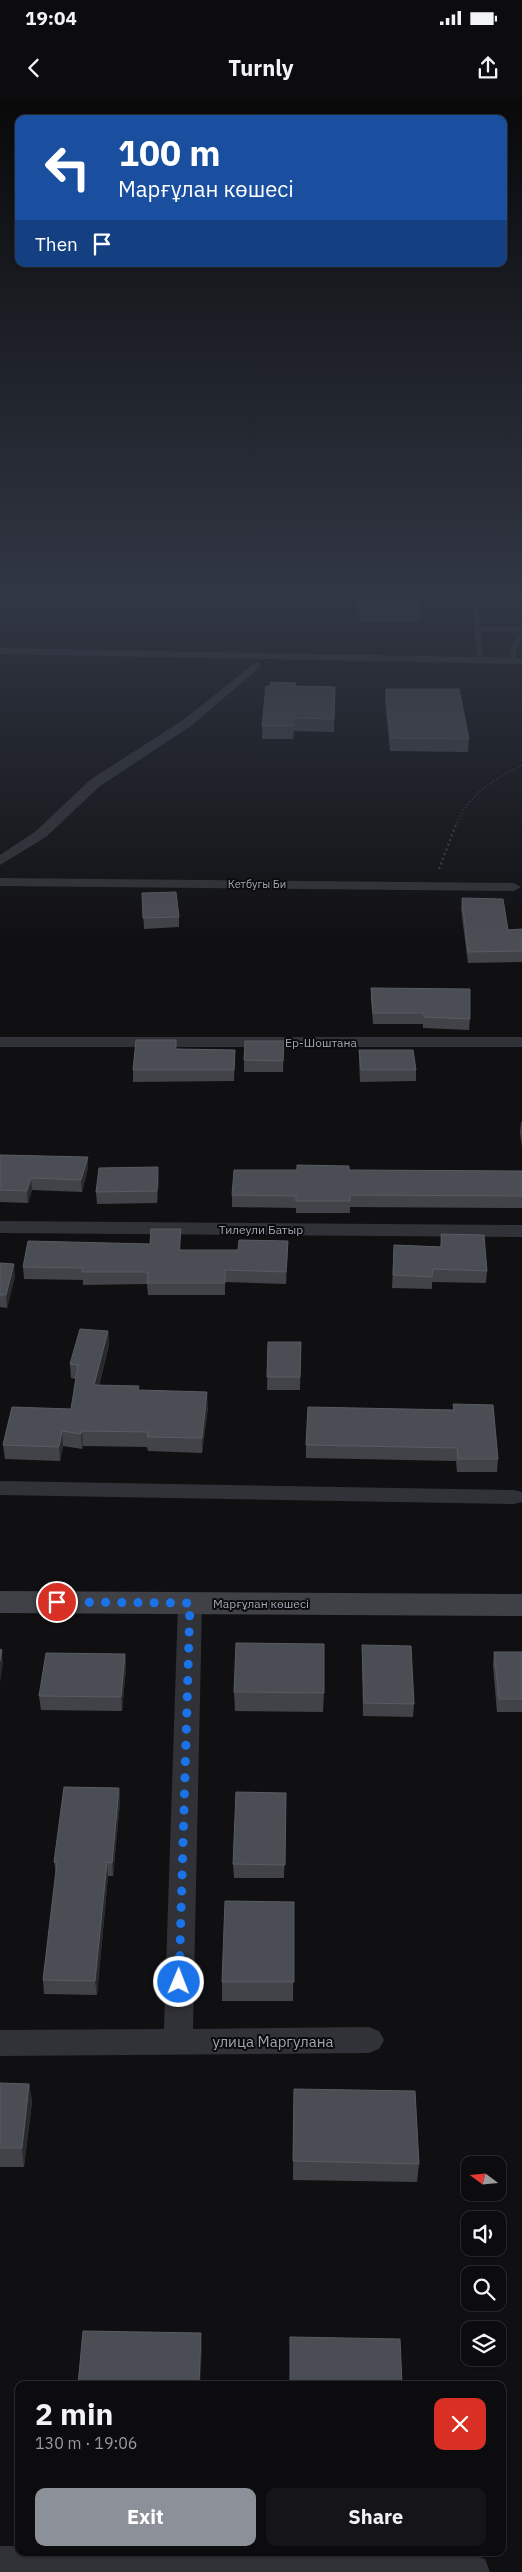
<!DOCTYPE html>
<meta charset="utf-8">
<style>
:root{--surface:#0c0c0e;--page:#151517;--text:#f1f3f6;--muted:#9a9b9e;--line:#2c2c2e;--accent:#8c9099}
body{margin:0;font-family:"IBM Plex Sans",sans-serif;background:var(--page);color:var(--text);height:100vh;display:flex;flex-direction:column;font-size:19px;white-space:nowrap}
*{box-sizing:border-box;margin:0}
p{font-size:16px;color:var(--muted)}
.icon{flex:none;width:28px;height:28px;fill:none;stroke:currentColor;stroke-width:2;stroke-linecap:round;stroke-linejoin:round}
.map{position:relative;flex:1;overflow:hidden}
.side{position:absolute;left:15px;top:2281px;width:491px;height:175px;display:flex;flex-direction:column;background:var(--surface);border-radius:10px;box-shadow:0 1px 4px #0004,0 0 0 1px var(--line)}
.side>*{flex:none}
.banner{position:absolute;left:15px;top:15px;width:492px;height:152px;border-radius:10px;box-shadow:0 1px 4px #0004,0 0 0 1px var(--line);background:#1a4fa0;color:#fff;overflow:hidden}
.needle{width:32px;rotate:286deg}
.controls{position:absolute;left:461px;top:2056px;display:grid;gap:10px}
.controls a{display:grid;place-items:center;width:45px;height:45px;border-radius:10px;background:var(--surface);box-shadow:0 1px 4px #0004,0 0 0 1px var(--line);font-size:25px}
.pin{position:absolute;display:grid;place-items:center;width:42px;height:42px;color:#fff;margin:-21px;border:2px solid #fff;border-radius:50%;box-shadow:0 1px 5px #0007}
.me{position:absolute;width:55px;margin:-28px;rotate:1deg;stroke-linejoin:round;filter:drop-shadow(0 0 4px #0008)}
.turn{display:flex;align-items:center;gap:18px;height:105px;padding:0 20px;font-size:22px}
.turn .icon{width:65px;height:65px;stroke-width:2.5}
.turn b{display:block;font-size:35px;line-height:42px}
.then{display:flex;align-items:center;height:48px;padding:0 20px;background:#0003;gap:10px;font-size:19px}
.round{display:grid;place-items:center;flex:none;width:52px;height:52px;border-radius:10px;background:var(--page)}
.head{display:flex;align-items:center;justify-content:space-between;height:85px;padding:0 20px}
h1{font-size:30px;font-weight:700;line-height:38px}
.action{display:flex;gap:10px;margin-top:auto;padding:10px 20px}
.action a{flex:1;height:58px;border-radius:10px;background:var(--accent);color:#fff;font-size:20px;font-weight:700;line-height:58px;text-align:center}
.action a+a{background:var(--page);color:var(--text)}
.status{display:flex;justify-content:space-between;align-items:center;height:35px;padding:0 25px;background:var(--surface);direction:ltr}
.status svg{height:14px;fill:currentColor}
header{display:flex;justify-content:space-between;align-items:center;height:65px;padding:0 20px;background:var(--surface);font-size:22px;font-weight:700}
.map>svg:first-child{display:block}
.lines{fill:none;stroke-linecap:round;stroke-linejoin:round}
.path-far1{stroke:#37393e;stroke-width:2;stroke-dasharray:1 2.5;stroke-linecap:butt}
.path{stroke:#37393e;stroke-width:2.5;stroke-dasharray:2 3;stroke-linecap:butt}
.service{stroke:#313237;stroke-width:5.5}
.minor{fill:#313237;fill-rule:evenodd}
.secondary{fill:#3f4147;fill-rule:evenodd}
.wall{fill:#414348}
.shaded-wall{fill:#292a2e}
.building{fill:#4b4d54;stroke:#595b63}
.route{stroke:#1a73e8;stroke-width:9;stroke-dasharray:0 16.2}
.labels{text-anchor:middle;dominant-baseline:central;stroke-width:4;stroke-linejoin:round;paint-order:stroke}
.far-street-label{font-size:11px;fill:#a0a7b4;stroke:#0b0b0d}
.street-label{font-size:12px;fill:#a0a7b4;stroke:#0b0b0d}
.near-street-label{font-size:15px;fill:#a0a7b4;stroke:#0b0b0d}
</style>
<div class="status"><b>19:04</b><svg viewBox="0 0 49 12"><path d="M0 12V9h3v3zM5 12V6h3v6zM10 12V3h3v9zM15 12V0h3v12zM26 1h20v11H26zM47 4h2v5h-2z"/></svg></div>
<header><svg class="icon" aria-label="back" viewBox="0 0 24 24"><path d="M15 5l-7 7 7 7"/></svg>Turnly<svg class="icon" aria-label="share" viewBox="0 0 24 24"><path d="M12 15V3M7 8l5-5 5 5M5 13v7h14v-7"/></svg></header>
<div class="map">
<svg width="522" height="2472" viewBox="0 0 522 2472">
<rect width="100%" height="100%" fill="#101012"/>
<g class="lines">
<path class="path-far1" d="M 457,723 C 468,694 496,679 522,665"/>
<path class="path" d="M 439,769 L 457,722"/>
<g class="service">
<path d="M 478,529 L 522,529"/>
<path d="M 480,560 L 475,499 L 522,499"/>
<path d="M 514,561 L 513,548 L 522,536"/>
</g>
<g class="minor">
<path d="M 0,548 L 522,558 L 522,564 L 0,554 Z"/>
<path d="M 256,562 L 260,563 L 260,567 L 191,626 L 100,686 L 46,737 L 0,765 L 0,755 L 36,731 L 90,680 L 183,620 Z"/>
<path d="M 0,778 L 514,783 L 521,787 L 514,791 L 0,786 Z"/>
<rect x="0" y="937" width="522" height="10"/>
<path d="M 0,1121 L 522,1125 L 522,1137 L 0,1133 Z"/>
<path d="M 0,1381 L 514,1390 L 522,1392 L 522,1402 L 514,1404 L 0,1395 Z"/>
<path d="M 190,1495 L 198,1497 L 202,1503 L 193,1929 L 369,1927 L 379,1931 L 384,1940 L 379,1949 L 369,1953 L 0,1956 L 0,1930 L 164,1929 L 178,1503 L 182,1497 Z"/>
<path d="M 0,2446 L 19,2446 L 19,2452 L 472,2454 L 485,2459 L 490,2472 L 0,2472 Z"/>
</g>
<path class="secondary" d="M 0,1491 L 522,1494 L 522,1516 L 0,1513 Z"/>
</g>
<g class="wall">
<path d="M 356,494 L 418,494 L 420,507 L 419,522 L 360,521 Z"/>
<path d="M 296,586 L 335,587 L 334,632 L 294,631 L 293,639 L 262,639 L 262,626 Z"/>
<path d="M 386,589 L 469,639 L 468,652 L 390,651 L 385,602 Z"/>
<path d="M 142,793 L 179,817 L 179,827 L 144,829 Z"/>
<path d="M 462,798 L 508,830 L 522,829 L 522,862 L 468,863 L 461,809 Z"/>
<path d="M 371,888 L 470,919 L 469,930 L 423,928 L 423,924 L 373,924 L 371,899 Z"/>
<path d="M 176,940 L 176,949 L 235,950 L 234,981 L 133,982 L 133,970 Z"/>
<path d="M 284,941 L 283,972 L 244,972 L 244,960 Z"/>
<path d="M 359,950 L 416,970 L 416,981 L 360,982 L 359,961 Z"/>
<path d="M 521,1022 L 522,1022 L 522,1047 L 520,1033 Z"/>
<path d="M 0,1055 L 88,1057 L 88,1068 L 82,1092 L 32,1090 L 28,1103 L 0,1102 Z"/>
<path d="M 297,1070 L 522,1071 L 522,1108 L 350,1107 L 350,1113 L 296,1113 L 296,1108 L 232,1107 L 232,1095 Z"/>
<path d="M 159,1079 L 157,1103 L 97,1104 L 96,1092 Z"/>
<path d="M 441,1134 L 487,1171 L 486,1183 L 432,1182 L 432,1189 L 392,1188 L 394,1145 L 440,1147 Z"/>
<path d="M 181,1141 L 180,1150 L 238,1150 L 288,1141 L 286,1184 L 225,1182 L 225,1195 L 148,1195 L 147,1184 L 83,1185 L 83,1180 L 24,1179 L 23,1167 L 150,1144 Z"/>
<path d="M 0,1163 L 15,1176 L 7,1208 L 0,1207 Z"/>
<path d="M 108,1231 L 109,1245 L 99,1286 L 139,1290 L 208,1307 L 202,1353 L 148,1351 L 147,1347 L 83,1346 L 82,1349 L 63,1346 L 60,1361 L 5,1359 L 3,1345 L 71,1309 L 76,1279 L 71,1278 L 70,1264 Z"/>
<path d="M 268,1242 L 301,1242 L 300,1290 L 267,1290 Z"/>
<path d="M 453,1304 L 498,1359 L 497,1372 L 457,1372 L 456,1361 L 306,1358 L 306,1345 L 453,1310 Z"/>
<path d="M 362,1545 L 414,1604 L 413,1617 L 363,1616 L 362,1559 Z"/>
<path d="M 494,1552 L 522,1552 L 522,1612 L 497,1612 L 493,1565 Z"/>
<path d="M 125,1554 L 126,1568 L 122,1611 L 41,1610 L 39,1596 Z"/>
<path d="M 234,1592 L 324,1593 L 323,1612 L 235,1611 Z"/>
<path d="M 119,1688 L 120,1702 L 113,1776 L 108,1776 L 97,1895 L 44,1894 L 43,1880 L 56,1774 L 54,1762 Z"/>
<path d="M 286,1693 L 284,1778 L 234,1778 L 233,1764 Z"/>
<path d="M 294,1802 L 293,1901 L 222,1901 L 222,1882 Z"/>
<path d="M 0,1983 L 29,1984 L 32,2002 L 24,2067 L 0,2067 Z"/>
<path d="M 294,1989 L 419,2064 L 417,2082 L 293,2080 Z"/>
</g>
<g class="shaded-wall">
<path d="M 235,950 L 235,961 L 234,981 L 234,970 Z"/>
<path d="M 88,1057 L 88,1068 L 82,1092 L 81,1080 Z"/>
<path d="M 158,1067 L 159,1079 L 157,1103 L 157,1091 Z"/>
<path d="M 31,1078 L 32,1090 L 28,1103 L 27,1091 Z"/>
<path d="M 181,1129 L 181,1141 L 180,1163 L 179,1150 Z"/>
<path d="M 288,1141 L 288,1154 L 286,1184 L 286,1172 Z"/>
<path d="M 14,1164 L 15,1176 L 7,1208 L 6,1195 Z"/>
<path d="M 108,1231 L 109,1245 L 95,1300 L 94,1285 Z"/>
<path d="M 207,1292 L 208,1307 L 202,1353 L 202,1338 Z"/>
<path d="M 62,1331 L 63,1346 L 60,1361 L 59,1347 Z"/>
<path d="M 82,1331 L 83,1346 L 82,1349 L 81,1334 Z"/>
<path d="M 2,1550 L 3,1563 L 0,1583 L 0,1561 Z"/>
<path d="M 125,1554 L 126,1568 L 122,1611 L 121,1597 Z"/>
<path d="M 119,1688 L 120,1702 L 113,1776 L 112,1763 Z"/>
<path d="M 107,1762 L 108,1776 L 97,1895 L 95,1881 Z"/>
<path d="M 29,1984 L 32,2002 L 24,2067 L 22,2048 Z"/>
<path d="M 201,2233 L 202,2251 L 200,2285 L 199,2285 Z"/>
</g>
<g class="building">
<path d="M 358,494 L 418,494 L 420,507 L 360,507 Z"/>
<path d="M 270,582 L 296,583 L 295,586 L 335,587 L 334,619 L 294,618 L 293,626 L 262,626 L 266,586 L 270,586 Z"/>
<path d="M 386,589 L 459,589 L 469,639 L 391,638 Z"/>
<path d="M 176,792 L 179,817 L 143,818 L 142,793 Z"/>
<path d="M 462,798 L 503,799 L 508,830 L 522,829 L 522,851 L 468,852 Z"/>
<path d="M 371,888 L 470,889 L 470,919 L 424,917 L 424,913 L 373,913 Z"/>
<path d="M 136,940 L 176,940 L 176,949 L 235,950 L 234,970 L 133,970 Z"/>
<path d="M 245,941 L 284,941 L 283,961 L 244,960 Z"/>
<path d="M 359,950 L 413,950 L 416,970 L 361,970 Z"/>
<path d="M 0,1055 L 88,1057 L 81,1080 L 31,1078 L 27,1091 L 0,1090 Z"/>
<path d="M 297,1065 L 349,1066 L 349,1070 L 522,1071 L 522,1096 L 350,1095 L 350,1101 L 296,1101 L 296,1096 L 232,1095 L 234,1070 L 297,1070 Z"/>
<path d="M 158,1067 L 157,1091 L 96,1092 L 99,1068 Z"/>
<path d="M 151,1129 L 181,1129 L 179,1150 L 238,1150 L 239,1140 L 288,1141 L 286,1172 L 225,1170 L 225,1183 L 147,1183 L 148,1172 L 82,1172 L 83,1168 L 23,1167 L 28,1141 L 150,1144 Z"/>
<path d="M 441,1134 L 484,1135 L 487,1171 L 433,1169 L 432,1177 L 393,1175 L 394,1145 L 442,1147 Z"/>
<path d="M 0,1163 L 14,1164 L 6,1195 L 0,1195 Z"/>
<path d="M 80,1229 L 108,1231 L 94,1285 L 139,1286 L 138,1290 L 207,1292 L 202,1338 L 147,1337 L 148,1332 L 82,1331 L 81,1334 L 62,1331 L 59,1347 L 3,1345 L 12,1307 L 71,1309 L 78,1265 L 70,1264 Z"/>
<path d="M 268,1242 L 301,1242 L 300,1277 L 267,1277 Z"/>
<path d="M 453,1304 L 493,1305 L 498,1359 L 458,1359 L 457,1348 L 306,1345 L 308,1307 L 454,1310 Z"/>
<path d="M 236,1543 L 324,1544 L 324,1593 L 234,1592 Z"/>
<path d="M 362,1545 L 411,1546 L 414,1604 L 364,1603 Z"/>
<path d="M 0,1549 L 2,1550 L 0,1561 Z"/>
<path d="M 494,1552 L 522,1552 L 522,1599 L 499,1599 Z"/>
<path d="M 46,1553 L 125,1554 L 121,1597 L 39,1596 Z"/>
<path d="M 64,1687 L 119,1688 L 112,1763 L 107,1762 L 95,1881 L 43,1880 L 57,1762 L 54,1762 Z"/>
<path d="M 236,1692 L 286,1693 L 285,1765 L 233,1764 Z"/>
<path d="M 225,1801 L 294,1802 L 294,1882 L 222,1882 Z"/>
<path d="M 0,1983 L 29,1984 L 22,2048 L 0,2048 Z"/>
<path d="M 294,1989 L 415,1991 L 419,2064 L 293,2061 Z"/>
<path d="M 83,2231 L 201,2233 L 199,2285 L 78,2285 Z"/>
<path d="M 290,2237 L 400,2239 L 402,2285 L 290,2285 Z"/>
</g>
<linearGradient id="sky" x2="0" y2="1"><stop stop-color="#09090a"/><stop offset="0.59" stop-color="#313744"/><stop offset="1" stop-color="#313744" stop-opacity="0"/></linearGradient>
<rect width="522" height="840" fill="url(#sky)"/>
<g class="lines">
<path class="route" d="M 57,1502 L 190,1503 L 179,1882"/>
</g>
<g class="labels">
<g class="far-street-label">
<text x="257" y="784">Кетбугы Би</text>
</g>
<g class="street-label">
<text x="321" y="942">Ер-Шоштана</text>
<text x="261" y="1129">Тилеули Батыр</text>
<text x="261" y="1503">Марғұлан көшесі</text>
</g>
<g class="near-street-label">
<text x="273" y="1941">улица Маргулана</text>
</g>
</g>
</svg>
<div class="controls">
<a><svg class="needle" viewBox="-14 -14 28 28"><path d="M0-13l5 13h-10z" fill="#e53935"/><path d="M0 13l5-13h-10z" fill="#9a9b9e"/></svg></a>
<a><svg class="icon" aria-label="sound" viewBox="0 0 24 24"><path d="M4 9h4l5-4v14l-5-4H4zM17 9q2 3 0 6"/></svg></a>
<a><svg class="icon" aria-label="search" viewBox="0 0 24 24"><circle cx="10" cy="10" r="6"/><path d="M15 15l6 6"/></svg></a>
<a><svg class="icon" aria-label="layers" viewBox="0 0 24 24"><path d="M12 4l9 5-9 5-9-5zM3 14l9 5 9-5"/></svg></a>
</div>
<div class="pin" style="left:57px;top:1502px;background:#d93025"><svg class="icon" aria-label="arrive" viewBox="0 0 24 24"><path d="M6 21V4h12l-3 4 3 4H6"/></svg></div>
<svg class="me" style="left:179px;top:1882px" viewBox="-20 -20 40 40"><circle r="17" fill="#1a73e8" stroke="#fff" stroke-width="3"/><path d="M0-11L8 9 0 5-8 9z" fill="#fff"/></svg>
<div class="banner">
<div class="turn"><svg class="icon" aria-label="left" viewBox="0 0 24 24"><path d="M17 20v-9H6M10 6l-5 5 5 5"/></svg><div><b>100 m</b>Марғұлан көшесі</div></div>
<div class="then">Then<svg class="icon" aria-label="arrive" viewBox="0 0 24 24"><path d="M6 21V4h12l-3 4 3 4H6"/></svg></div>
</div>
<section class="side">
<div class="head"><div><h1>2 min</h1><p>130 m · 19:06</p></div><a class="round" style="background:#d93025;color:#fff"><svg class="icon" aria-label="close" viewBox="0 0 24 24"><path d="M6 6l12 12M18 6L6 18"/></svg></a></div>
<div class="action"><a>Exit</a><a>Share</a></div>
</section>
</div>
